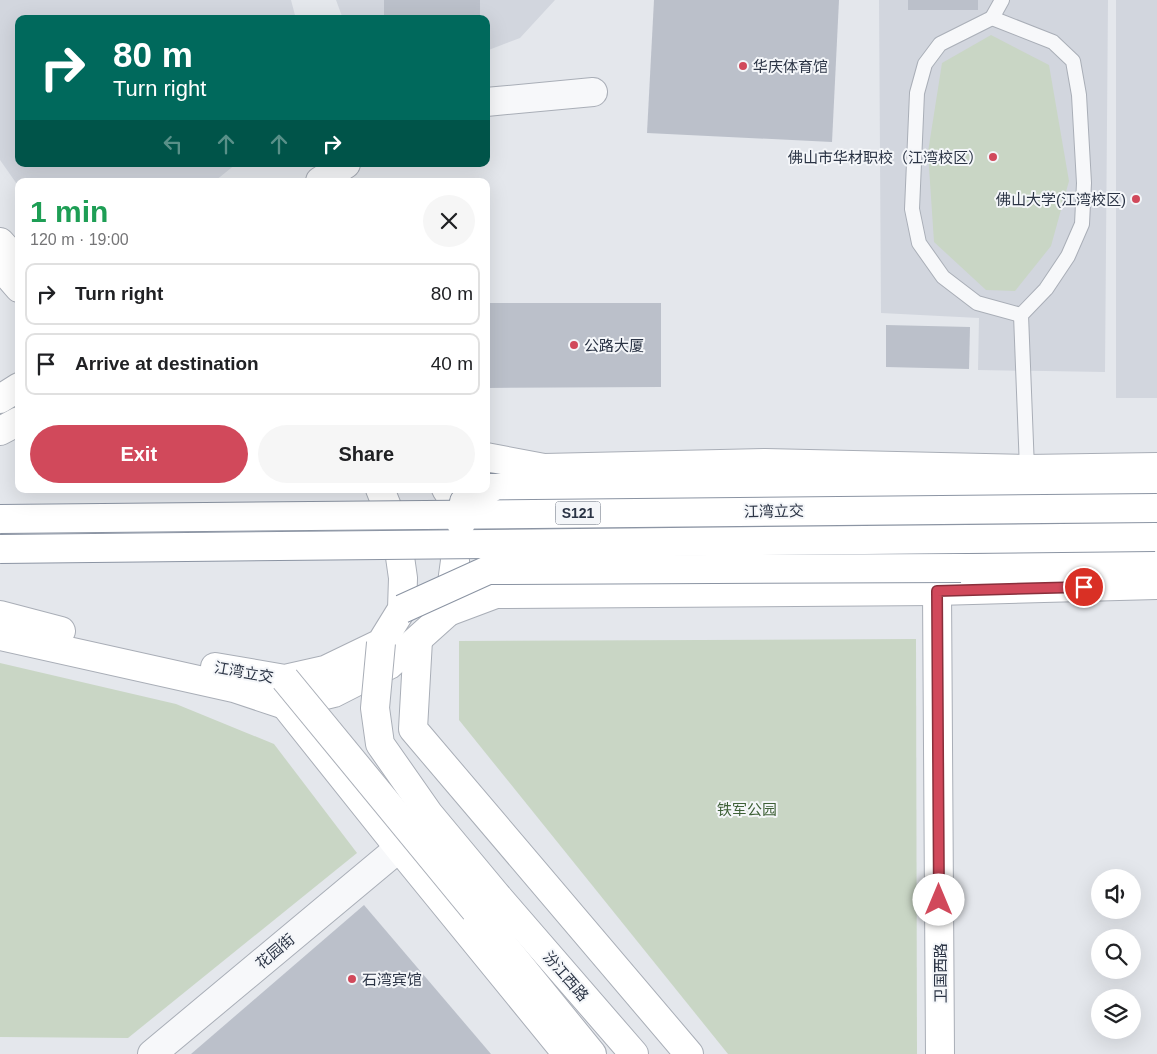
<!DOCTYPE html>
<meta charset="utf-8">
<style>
:root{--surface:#fff;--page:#f6f6f6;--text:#202124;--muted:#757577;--line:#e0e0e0;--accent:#d1495b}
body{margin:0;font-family:Helvetica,"Noto Sans SC",sans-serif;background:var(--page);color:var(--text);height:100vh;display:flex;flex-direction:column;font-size:19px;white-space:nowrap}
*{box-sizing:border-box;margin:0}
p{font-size:16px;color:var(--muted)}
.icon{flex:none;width:28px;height:28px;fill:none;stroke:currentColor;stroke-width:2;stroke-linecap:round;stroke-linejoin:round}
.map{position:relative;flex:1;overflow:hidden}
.panel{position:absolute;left:15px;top:178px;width:475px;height:315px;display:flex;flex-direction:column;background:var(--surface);border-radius:10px;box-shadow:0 5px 20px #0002}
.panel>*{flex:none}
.banner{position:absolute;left:15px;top:15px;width:475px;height:152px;border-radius:10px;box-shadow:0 5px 20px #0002;background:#00695c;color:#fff;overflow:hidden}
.tools{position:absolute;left:1091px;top:869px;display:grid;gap:10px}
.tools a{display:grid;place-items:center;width:50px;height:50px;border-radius:50%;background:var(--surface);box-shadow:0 5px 20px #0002;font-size:25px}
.pin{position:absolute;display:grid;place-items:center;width:42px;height:42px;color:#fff;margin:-21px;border:2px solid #fff;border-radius:50%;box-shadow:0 1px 5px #0007}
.me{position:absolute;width:55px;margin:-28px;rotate:0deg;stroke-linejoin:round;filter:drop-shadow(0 0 4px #0008)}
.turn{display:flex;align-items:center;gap:18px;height:105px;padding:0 15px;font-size:22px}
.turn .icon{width:65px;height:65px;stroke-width:2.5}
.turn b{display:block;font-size:35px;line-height:42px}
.lanes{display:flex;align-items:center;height:48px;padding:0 15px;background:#0003;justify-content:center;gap:25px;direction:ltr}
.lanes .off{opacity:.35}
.round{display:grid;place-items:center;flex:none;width:52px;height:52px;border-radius:26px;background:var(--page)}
.headline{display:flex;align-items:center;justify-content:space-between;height:85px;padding:0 15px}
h1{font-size:30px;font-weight:700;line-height:38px;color:#1e9e55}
.cta{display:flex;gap:10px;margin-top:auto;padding:10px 15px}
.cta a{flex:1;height:58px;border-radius:30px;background:var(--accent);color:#fff;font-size:20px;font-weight:700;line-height:58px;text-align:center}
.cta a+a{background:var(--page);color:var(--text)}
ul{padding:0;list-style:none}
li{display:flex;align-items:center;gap:15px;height:62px;margin:0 10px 8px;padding:0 5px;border:2px solid var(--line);border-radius:10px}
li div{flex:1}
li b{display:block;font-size:19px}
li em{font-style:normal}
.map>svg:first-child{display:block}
.built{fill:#d2d6de}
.green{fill:#c9d6c5}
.building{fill:#bbc0ca}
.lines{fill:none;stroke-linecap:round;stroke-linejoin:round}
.lane-casing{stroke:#a9aeb7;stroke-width:16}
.street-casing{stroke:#a9aeb7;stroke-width:30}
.secondary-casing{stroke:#a9aeb7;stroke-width:30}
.highway-casing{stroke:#8b94a3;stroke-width:30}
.lane{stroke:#f7f8fa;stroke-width:14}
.street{stroke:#f7f8fa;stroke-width:28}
.secondary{stroke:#fff;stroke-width:28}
.highway{stroke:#fff;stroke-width:28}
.secondary-bridge-casing{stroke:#a9aeb7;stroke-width:30;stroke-linecap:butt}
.highway-bridge-casing{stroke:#8b94a3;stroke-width:30;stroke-linecap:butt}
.secondary-bridge{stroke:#fff;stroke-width:28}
.highway-bridge{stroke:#fff;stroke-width:28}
.route-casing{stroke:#882f3b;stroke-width:12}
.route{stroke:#d1495b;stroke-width:9}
.poi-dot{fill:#d1495b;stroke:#f4f6f9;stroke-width:2}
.labels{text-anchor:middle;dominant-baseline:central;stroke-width:4;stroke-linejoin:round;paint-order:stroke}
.shield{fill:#f4f6f9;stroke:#676e7b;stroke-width:1}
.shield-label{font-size:14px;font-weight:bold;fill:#2b3445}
.poi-label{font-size:15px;fill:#2b3445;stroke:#f4f6f9;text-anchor:start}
.street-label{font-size:15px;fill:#2b3445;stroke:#f4f6f9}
.park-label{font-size:15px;fill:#3f6138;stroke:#f4f6f9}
</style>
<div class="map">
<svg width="1157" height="1054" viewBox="0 0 1157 1054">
<rect width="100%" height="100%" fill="#e4e7ec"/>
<g class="built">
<path d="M 0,0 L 291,0 L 296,19 L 19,19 L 19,164 L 236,164 L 215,181 L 19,181 L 19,187 L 0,160 Z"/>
<path d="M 336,0 L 555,0 L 520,38 L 486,51 L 486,19 L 343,19 Z"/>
<path d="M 879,0 L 1108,0 L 1105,372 L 978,370 L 979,318 L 881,313 Z"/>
<rect x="1116" y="0" width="41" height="398"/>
</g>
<g class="green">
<path d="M 991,35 L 1049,65 L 1069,181 L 1051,246 L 1015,291 L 986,290 L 934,242 L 928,152 L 942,63 Z"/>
<path d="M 916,639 L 917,1054 L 728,1054 L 459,720 L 459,641 Z"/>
<path d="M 0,663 L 176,704 L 274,744 L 357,853 L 128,1038 L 0,1037 Z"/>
</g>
<g class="building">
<rect x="384" y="0" width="96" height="19"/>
<path d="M 654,0 L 839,0 L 832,142 L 647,133 Z"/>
<rect x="908" y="0" width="70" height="10"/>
<path d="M 486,303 L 661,303 L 661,387 L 486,388 Z"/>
<path d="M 886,325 L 970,327 L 969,369 L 886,367 Z"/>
<path d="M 364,905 L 491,1054 L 191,1054 Z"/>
</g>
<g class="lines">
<defs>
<g id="lane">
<path d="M 1002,0 L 992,18 L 1053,42 L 1073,61 L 1079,95 L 1084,183 L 1082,224 L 1068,256 L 1046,289 L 1021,315 L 1027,469"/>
<path d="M 992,18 L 940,44 L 925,64 L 917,93 L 912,209 L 919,243 L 943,277 L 977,303 L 1021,315"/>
</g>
<g id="street">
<path d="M 486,102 L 593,92"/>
<path d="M 320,181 L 346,164"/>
<path d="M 152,1054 L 399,848"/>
</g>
<g id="secondary">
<path d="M 0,242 L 19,263"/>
<path d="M 0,266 L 19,288"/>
<path d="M 0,399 L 19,387"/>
<path d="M 0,431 L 19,421"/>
<path d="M 486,457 L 544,468 L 765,463 L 1027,469 L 1157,467"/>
<path d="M 937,591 L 940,1054"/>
<path d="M 448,612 L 496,594 L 937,591 L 1157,585"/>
<path d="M 0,615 L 61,631"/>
<path d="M 0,636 L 234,688 L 285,705 L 334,693 L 389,665 L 448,612 L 455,561 L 450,495 L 446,489"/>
<path d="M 418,640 L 413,729 L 689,1054"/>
<path d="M 215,667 L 285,679 L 325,670 L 381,643 L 402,609 L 403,578 L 396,529 L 380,489"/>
<path d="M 285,705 L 399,848 L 567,1054"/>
<path d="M 498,897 L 634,1054"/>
<path d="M 475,910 L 592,1054"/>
</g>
<g id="highway">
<path d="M 491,488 C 713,486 935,487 1157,483"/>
<path d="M 961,568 L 1157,562"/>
</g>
</defs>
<use href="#lane" class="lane-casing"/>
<use href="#street" class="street-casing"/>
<use href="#secondary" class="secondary-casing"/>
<use href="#highway" class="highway-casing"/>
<use href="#lane" class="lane"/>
<use href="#street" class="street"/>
<use href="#secondary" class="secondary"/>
<use href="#highway" class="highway"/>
<defs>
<g id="secondary-bridge">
<path d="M 381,643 L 375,708 L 380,744 L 429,814 L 498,897"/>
<path d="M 285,679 L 475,910"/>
</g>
<g id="highway-bridge">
<path d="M 0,519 L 1157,508"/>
<path d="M 461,523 L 464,502 L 491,488"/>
<path d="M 0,549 L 1155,537"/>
<path d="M 402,609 L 488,570 L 961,568"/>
</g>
</defs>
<use href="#secondary-bridge" class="secondary-bridge-casing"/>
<use href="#highway-bridge" class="highway-bridge-casing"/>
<use href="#secondary-bridge" class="secondary-bridge"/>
<use href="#highway-bridge" class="highway-bridge"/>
</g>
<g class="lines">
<defs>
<path id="route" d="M 939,900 L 937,591 L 1084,587"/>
</defs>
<use href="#route" class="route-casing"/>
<use href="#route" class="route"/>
</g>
<g class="poi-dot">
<circle cx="743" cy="66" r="5"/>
<circle cx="993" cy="157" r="5"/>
<circle cx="1136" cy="199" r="5"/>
<circle cx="574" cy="345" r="5"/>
<circle cx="352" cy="979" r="5"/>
</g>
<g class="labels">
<rect class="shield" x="555.5" y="501.5" width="45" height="23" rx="4"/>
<g class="shield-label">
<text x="578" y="513">S121</text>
</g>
<g class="poi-label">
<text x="753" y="66">华庆体育馆</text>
<text x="983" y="157" text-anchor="end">佛山市华材职校（江湾校区）</text>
<text x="1126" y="199" text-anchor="end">佛山大学(江湾校区)</text>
<text x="584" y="345">公路大厦</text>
<text x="362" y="979">石湾宾馆</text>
</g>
<g class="street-label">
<text transform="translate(774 511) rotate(-1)">江湾立交</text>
<text transform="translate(244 672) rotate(10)">江湾立交</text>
<text transform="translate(275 951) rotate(-40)">花园街</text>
<text transform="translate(940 973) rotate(-90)">卫国西路</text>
<text transform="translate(566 976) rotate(49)">汾江西路</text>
</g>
<g class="park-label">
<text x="747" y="809">铁军公园</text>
</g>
</g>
</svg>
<div class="tools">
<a><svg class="icon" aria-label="sound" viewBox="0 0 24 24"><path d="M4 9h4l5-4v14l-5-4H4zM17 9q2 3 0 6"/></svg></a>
<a><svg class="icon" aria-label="search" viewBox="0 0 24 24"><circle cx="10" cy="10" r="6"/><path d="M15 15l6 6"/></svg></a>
<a><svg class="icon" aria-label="layers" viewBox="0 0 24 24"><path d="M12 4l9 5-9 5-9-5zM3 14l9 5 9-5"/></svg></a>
</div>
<div class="pin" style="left:1084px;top:587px;background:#d93025"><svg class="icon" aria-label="arrive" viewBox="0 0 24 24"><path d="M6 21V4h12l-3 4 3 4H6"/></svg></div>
<svg class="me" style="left:939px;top:900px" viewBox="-20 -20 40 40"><circle r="19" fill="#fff"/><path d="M0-13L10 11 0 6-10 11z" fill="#d1495b"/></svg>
<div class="banner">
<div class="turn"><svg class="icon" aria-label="right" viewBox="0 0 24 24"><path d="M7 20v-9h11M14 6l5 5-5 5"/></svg><div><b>80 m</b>Turn right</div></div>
<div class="lanes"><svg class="icon off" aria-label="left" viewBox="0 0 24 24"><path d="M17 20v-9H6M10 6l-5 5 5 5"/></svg><svg class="icon off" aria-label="ahead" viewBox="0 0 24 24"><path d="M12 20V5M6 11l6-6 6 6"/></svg><svg class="icon off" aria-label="ahead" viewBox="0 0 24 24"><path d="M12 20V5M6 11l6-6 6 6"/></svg><svg class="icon" aria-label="right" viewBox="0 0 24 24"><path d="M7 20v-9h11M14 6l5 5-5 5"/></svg></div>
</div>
<section class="panel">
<div class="headline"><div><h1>1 min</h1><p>120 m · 19:00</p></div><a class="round"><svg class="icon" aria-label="close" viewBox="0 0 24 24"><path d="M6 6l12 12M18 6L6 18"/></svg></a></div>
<ul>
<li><svg class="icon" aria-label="right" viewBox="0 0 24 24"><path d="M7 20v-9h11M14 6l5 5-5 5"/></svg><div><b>Turn right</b></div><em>80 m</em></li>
<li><svg class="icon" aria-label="arrive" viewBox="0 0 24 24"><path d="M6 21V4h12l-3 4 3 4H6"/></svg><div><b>Arrive at destination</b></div><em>40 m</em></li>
</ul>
<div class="cta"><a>Exit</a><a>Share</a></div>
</section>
</div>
